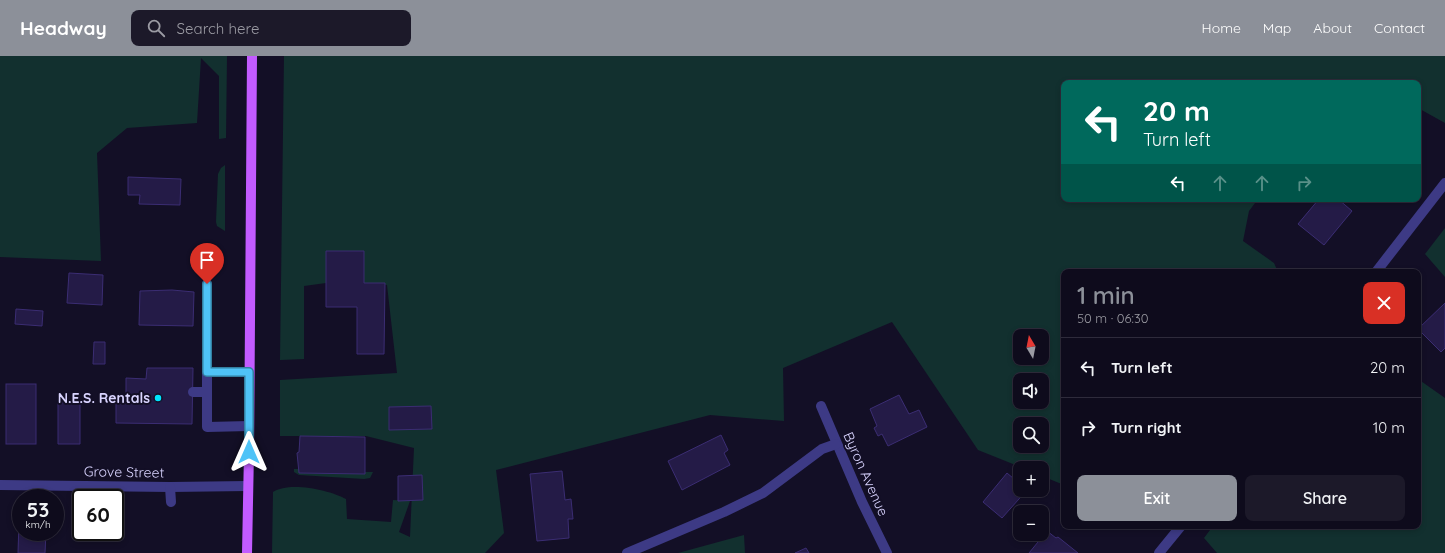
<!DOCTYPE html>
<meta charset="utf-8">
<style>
:root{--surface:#0e0b1c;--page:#1c1929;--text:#f1f3f6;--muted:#9b9ba3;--line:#2e2b3b;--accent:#8c9099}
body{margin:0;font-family:Quicksand,sans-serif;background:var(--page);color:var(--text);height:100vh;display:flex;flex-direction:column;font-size:15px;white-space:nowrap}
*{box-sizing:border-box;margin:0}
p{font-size:13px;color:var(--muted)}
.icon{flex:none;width:22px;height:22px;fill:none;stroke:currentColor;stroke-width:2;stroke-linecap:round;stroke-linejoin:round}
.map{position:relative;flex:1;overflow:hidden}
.sheet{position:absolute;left:1061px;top:213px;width:360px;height:260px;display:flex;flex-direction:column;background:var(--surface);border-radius:8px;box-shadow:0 2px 6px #0003,0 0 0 1px var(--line)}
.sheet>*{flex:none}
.banner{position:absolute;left:1061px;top:24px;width:360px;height:122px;border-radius:8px;box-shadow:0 2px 6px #0003,0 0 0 1px var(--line);background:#00695c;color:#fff;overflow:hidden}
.needle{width:26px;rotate:350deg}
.buttons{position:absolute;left:1013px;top:273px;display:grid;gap:8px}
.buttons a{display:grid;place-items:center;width:36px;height:36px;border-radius:8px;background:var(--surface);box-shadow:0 2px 6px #0003,0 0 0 1px var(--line);font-size:20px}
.speed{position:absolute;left:12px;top:433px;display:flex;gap:8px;font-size:20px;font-weight:700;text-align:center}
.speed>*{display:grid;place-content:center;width:52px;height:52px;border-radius:50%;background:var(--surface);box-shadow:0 2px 6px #0003,0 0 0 1px var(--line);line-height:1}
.speed small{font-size:10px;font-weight:400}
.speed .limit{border:2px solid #111;border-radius:6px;background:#fff;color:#111}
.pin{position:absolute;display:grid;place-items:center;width:34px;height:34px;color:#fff;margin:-41px -17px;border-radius:50% 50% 50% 0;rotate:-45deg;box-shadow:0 0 4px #0007}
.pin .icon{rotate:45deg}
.me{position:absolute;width:44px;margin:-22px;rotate:0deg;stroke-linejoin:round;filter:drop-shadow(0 0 3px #0008)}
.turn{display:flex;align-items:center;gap:14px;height:84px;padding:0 16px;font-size:18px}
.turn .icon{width:52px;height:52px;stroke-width:2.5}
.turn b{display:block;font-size:28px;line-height:34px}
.lanes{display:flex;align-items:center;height:38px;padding:0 16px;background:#0003;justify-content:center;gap:20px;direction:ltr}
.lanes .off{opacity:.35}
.round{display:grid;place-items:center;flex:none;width:42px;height:42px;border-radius:8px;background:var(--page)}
.summary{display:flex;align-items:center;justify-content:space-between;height:68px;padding:0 16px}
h1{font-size:24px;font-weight:600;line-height:30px;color:var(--accent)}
.button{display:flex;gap:8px;margin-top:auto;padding:8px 16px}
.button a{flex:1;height:46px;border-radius:8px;background:var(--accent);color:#fff;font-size:16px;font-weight:600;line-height:46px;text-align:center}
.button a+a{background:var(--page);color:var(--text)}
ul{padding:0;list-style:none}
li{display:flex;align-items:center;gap:12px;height:60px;padding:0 16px;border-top:1px solid var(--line)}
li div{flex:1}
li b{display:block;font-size:15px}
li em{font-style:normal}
header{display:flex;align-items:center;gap:24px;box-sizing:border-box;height:56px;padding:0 20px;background:var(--accent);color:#fff}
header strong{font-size:19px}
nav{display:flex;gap:22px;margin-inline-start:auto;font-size:14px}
.search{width:280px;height:36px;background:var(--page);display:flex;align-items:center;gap:10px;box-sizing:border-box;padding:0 14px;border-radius:8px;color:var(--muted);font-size:15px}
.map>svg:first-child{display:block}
.green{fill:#12302f;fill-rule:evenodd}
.building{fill:#241b47;stroke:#3b2d73}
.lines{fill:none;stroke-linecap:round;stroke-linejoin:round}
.minor{stroke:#3d3a85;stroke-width:10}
.major{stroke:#c25bff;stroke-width:10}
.route-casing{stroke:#337fa1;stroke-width:10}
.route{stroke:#4fc3f7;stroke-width:7}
.poi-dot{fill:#00e5ff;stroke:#130f26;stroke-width:1.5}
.labels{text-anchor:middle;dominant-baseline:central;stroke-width:4;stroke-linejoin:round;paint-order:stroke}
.poi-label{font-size:14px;font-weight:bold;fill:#d9d4ff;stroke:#130f26;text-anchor:end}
.street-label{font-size:14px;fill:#d9d4ff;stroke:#130f26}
</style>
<header>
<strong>Headway</strong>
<div class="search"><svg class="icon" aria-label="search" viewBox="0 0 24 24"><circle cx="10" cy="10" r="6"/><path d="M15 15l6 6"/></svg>Search here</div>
<nav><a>Home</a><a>Map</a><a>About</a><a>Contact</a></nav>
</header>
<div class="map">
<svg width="1445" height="497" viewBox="0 0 1445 497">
<rect width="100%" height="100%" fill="#130f26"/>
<g class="green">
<path d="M 0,0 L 227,0 L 226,82 L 219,83 L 219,20 L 201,2 L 197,67 L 127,72 L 97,97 L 101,205 L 0,201 Z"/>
<path d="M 284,0 L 1445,0 L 1445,67 L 1418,52 L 1418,27 L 1064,27 L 1064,143 L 1258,143 L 1249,155 L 1243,185 L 1274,207 L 1278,216 L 1064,216 L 1064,429 L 1042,420 L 1042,412 L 1023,412 L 978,394 L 892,266 L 783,312 L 784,365 L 710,359 L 496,414 L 504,477 L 485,497 L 272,497 L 273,436 C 289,425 330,434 346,443 L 347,463 L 391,466 L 393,444 L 410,445 L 399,476 L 410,481 L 414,392 L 366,380 L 280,380 L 280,324 L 397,317 L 387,229 L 364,227 L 364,195 L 326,196 L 326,227 L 304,230 L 304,303 L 280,304 ZM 1020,280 L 1042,280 L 1042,302 L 1020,302 ZM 1020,324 L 1042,324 L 1042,346 L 1020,346 ZM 1020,368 L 1042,368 L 1042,390 L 1020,390 Z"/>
<path d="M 225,109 L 225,175 L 217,170 L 216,166 L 218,118 L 221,112 Z"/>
<path d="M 1445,172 L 1445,221 L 1425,198 Z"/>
<path d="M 1418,323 L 1445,342 L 1445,497 L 1217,497 L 1204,482 L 1213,470 L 1418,470 Z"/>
<path d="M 294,413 L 299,413 L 299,417 L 365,418 L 365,416 L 373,416 L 370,422 L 364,423 L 299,419 L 294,416 Z"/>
<path d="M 744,479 L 745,497 L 678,497 Z"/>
</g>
<g class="building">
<path d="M 128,121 L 181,123 L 180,149 L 139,148 L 140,139 L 128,139 Z"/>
<path d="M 1319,143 L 1338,143 L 1352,155 L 1324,189 L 1298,168 Z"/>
<path d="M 326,195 L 364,195 L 364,227 L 385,227 L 384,298 L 357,298 L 357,251 L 326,251 Z"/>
<path d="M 69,217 L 103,219 L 102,249 L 67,247 Z"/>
<path d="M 172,234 L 194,236 L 193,270 L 139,269 L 140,235 Z"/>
<path d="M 1445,247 L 1445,292 L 1441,296 L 1418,273 Z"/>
<path d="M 16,253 L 43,255 L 42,270 L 15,268 Z"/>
<path d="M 94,286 L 105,286 L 105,308 L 93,308 Z"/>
<path d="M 147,312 L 193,312 L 192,368 L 116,367 L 116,342 L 126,342 L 126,322 L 146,323 Z"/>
<rect x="6" y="328" width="30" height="60"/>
<path d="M 899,339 L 909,358 L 919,354 L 927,371 L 888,390 L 882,378 L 878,380 L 874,372 L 877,370 L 870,353 Z"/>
<path d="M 80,346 L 80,388 L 58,388 L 58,347 Z"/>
<path d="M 431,350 L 432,373 L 389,374 L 389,351 Z"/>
<path d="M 721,379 L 728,394 L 724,397 L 730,409 L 682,434 L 668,405 Z"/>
<path d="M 300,380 L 365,381 L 365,418 L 299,417 L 297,397 L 299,396 Z"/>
<path d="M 562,415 L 565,444 L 571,443 L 573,463 L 568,463 L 569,482 L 537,485 L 530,418 Z"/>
<path d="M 1007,417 L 1020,428 L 1020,434 L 1027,434 L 1002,462 L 983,446 Z"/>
<path d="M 422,419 L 423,444 L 398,445 L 398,420 Z"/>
<path d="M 19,465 L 21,465 L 21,476 L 46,476 L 45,497 L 18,497 Z"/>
<path d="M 1047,475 L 1056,482 L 1058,481 L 1078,497 L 1029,497 Z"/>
<path d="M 806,492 L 809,497 L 795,497 Z"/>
</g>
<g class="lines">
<g class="minor">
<path d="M 1376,216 L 1445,127"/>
<path d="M 207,316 L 207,228"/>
<path d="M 193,336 L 207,336"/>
<path d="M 821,350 L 862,446 L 887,497"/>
<path d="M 249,370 L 207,371 L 207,316 L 249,316"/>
<path d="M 0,429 L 170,431 L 248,430"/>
<path d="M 170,431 L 171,446"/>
<path d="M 627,497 L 724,456 L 763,437 L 822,393 L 836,388"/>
<path d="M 1159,497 L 1181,470"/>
</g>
<path class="major" d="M 247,497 L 249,396 L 252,0"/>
</g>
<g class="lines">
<defs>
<path id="route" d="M 207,228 L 207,316 L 249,316 L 249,396"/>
</defs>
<use href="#route" class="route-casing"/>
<use href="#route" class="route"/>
</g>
<circle class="poi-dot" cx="158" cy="342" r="4"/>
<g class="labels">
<g class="poi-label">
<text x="150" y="342">N.E.S. Rentals</text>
</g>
<g class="street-label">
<text transform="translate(124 416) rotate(1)">Grove Street</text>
<text transform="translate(866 418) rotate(66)">Byron Avenue</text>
</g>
</g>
</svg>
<div class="buttons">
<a><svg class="needle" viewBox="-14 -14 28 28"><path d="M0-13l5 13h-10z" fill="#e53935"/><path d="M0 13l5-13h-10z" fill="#9b9ba3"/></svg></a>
<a><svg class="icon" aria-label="sound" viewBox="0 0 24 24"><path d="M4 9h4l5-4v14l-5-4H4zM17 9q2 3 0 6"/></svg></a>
<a><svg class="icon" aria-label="search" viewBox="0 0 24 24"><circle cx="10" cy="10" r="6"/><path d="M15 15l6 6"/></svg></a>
<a>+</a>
<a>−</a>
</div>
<div class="speed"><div>53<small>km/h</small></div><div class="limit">60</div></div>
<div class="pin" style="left:207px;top:228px;background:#d93025"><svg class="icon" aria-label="arrive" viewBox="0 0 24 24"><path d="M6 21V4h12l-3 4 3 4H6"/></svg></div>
<svg class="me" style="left:249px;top:396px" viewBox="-20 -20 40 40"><path d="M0-17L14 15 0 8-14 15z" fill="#4fc3f7" stroke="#fff" stroke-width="4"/></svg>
<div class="banner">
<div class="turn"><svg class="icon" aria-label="left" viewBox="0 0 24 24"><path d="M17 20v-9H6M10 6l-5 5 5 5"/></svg><div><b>20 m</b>Turn left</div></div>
<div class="lanes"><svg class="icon" aria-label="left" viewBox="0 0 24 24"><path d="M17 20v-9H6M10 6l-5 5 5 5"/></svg><svg class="icon off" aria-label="ahead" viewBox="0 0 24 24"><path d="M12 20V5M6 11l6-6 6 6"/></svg><svg class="icon off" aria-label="ahead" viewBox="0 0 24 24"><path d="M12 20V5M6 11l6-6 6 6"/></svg><svg class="icon off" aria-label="right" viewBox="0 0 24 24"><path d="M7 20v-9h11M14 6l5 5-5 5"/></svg></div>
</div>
<section class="sheet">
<div class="summary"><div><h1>1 min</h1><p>50 m · 06:30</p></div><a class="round" style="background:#d93025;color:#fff"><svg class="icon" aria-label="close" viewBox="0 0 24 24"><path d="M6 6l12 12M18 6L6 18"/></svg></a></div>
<ul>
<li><svg class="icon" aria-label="left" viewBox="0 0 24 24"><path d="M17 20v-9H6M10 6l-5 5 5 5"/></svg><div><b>Turn left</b></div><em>20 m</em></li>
<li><svg class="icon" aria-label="right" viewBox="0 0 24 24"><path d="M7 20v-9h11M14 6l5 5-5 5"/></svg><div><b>Turn right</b></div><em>10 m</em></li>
</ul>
<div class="button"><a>Exit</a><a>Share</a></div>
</section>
</div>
